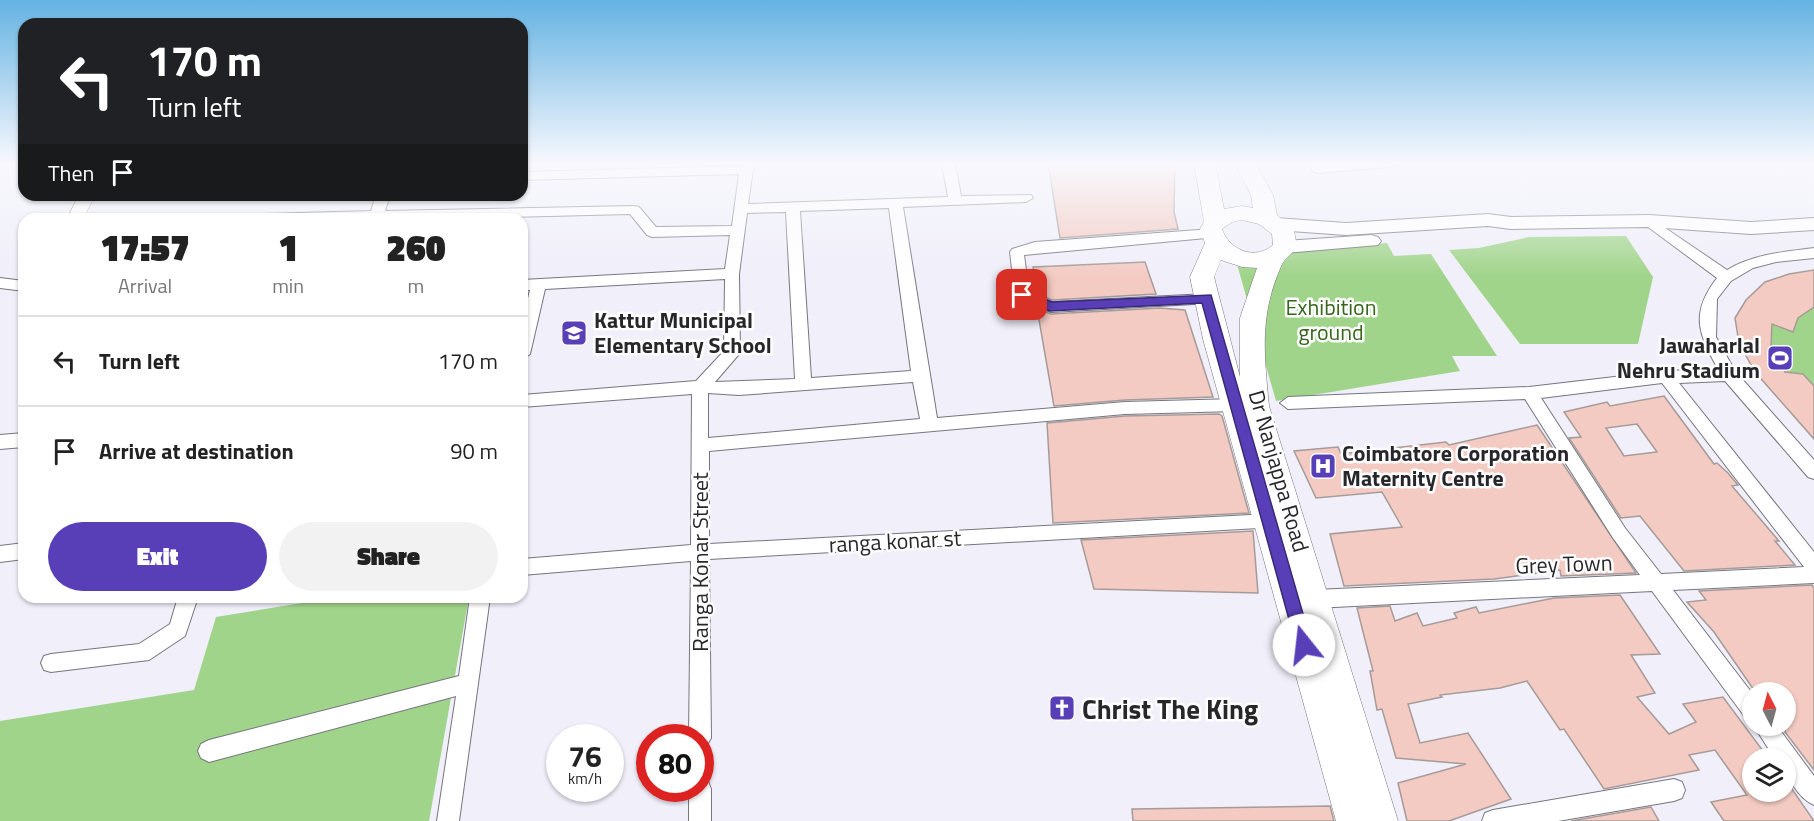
<!DOCTYPE html>
<style>
:root{--surface:#fff;--page:#f2f2f2;--text:#222;--muted:#767676;--line:#e0e0e0;--accent:#593fb7}
body{margin:0;font-family:"Titillium Web",sans-serif;background:var(--page);color:var(--text);height:100vh;display:flex;flex-direction:column;font-size:22px;white-space:nowrap}
*{box-sizing:border-box;margin:0}
p{font-size:20px;color:var(--muted)}
.icon{flex:none;width:33px;height:33px;fill:none;stroke:currentColor;stroke-width:2;stroke-linecap:round;stroke-linejoin:round}
.map{position:relative;flex:1;overflow:hidden}
.sheet{position:absolute;left:18px;top:213px;width:510px;height:390px;display:flex;flex-direction:column;background:var(--surface);border-radius:18px;box-shadow:0 2px 4px #0004}
.sheet>*{flex:none}
.top-card{position:absolute;left:18px;top:18px;width:510px;height:183px;border-radius:18px;box-shadow:0 2px 4px #0004;background:#202124;color:#fff;overflow:hidden}
.needle{width:39px;rotate:354deg}
.fabs{position:absolute;left:1742px;top:682px;display:grid;gap:12px}
.fabs a{display:grid;place-items:center;width:54px;height:54px;border-radius:50%;background:var(--surface);box-shadow:0 2px 4px #0004;font-size:30px}
.speed{position:absolute;left:546px;top:724px;display:flex;gap:12px;font-size:30px;font-weight:700;text-align:center}
.speed>*{display:grid;place-content:center;width:78px;height:78px;border-radius:50%;background:var(--surface);box-shadow:0 2px 4px #0004;line-height:1}
.speed small{font-size:15px;font-weight:400}
.speed .limit{border:9px solid #d22;background:#fff;color:#111}
.pin{position:absolute;display:grid;place-items:center;width:51px;height:51px;color:#fff;margin:-26px;border-radius:12px;box-shadow:0 3px 9px #0006}
.me{position:absolute;width:66px;margin:-33px;rotate:344deg;stroke-linejoin:round;filter:drop-shadow(0 0 4px #0008)}
.turn{display:flex;align-items:center;gap:21px;height:126px;padding:0 30px;font-size:27px}
.turn .icon{width:78px;height:78px;stroke-width:2.5}
.turn b{display:block;font-size:42px;line-height:51px}
.then{display:flex;align-items:center;height:57px;padding:0 30px;background:#0003;gap:12px;font-size:22px}
.eta{display:flex;justify-content:space-evenly;align-items:center;height:102px;text-align:center}
.eta b{font-size:36px;font-weight:800;line-height:42px}
.cta{display:flex;gap:12px;margin-top:auto;padding:12px 30px}
.cta a{flex:1;height:69px;border-radius:36px;background:var(--accent);color:#fff;font-size:24px;font-weight:800;line-height:69px;text-align:center}
.cta a+a{background:var(--page);color:var(--text)}
ul{padding:0;list-style:none}
li{display:flex;align-items:center;gap:18px;height:90px;padding:0 30px;border-top:2px solid var(--line)}
li div{flex:1}
li b{display:block;font-size:22px}
li em{font-style:normal}
.map>svg:first-child{display:block}
.green{fill:#a0d48a}
.building{fill:#f3cbc3;stroke:#a69b98;stroke-width:1.5;fill-rule:evenodd}
.lines{fill:none;stroke-linecap:round;stroke-linejoin:round}
.minor-casing{stroke:#76767f;stroke-width:2}
.tertiary-casing{stroke:#76767f;stroke-width:1}
.secondary-casing{stroke:#76767f;stroke-width:2}
.trunk-casing{stroke:#76767f;stroke-width:1}
.minor{fill:#fff;fill-rule:evenodd}
.tertiary{fill:#fff;fill-rule:evenodd}
.secondary{fill:#fff;fill-rule:evenodd}
.trunk{fill:#fff;fill-rule:evenodd}
.route{fill:#593fb7;stroke:#3a2977;stroke-width:1.5}
.labels{text-anchor:middle;dominant-baseline:central;stroke-width:5;stroke-linejoin:round;paint-order:stroke}
.park-label{font-size:22px;fill:#35661b;stroke:#fefefe}
.poi-label{font-size:22px;font-weight:bold;fill:#27272b;stroke:#fefefe;text-anchor:start}
.street-label{font-size:22px;fill:#27272b;stroke:#fefefe}
.near-poi-label{font-size:27px;font-weight:bold;fill:#27272b;stroke:#fefefe;text-anchor:start}
</style>
<div class="map">
<svg width="1814" height="821" viewBox="0 0 1814 821">
<rect width="100%" height="100%" fill="#f0effa"/>
<g class="green">
<path d="M 1626,236 L 1653,277 L 1638,344 L 1520,344 L 1449,250 L 1479,248 L 1529,237 Z"/>
<path d="M 1387,243 L 1394,256 L 1431,254 L 1497,356 L 1452,356 L 1460,371 L 1276,401 L 1236,261 L 1260,253 Z"/>
<path d="M 1814,270 L 1814,439 L 1755,372 L 1739,343 L 1765,282 L 1789,274 Z"/>
<path d="M 339,597 L 469,597 L 429,821 L 0,821 L 0,721 L 194,690 L 216,617 Z"/>
</g>
<g class="building">
<path d="M 1048,163 L 1175,163 L 1174,212 L 1178,229 L 1060,238 Z"/>
<path d="M 1145,262 L 1156,294 L 1052,300 L 1039,294 L 1033,267 Z"/>
<path d="M 1814,270 L 1814,307 L 1798,318 L 1793,332 L 1772,324 L 1771,346 L 1785,372 L 1803,374 L 1814,386 L 1814,439 L 1755,372 L 1739,343 L 1735,318 L 1746,300 L 1765,282 L 1789,274 Z"/>
<path d="M 1160,308 L 1185,310 L 1213,397 L 1125,400 L 1054,406 L 1038,314 L 1044,314 L 1043,311 L 1051,314 Z"/>
<path d="M 1664,396 L 1714,464 L 1717,463 L 1728,473 L 1738,485 L 1732,486 L 1779,541 L 1775,541 L 1795,565 L 1684,571 L 1640,516 L 1621,518 L 1569,438 L 1581,437 L 1564,412 L 1607,402 L 1610,406 ZM 1637,424 L 1657,452 L 1624,456 L 1606,428 Z"/>
<path d="M 1219,414 L 1222,416 L 1249,513 L 1053,523 L 1047,423 L 1125,416 Z"/>
<path d="M 1537,425 L 1636,573 L 1561,576 L 1560,570 L 1494,579 L 1344,586 L 1330,534 L 1402,527 L 1382,492 L 1316,498 L 1294,451 L 1338,447 L 1341,454 L 1446,442 L 1449,445 Z"/>
<path d="M 1253,531 L 1258,593 L 1094,589 L 1081,540 Z"/>
<path d="M 1812,585 L 1814,588 L 1814,770 L 1785,732 L 1785,693 L 1756,693 L 1714,632 L 1687,602 L 1706,600 L 1699,591 Z"/>
<path d="M 1620,595 L 1660,654 L 1631,655 L 1655,693 L 1637,697 L 1669,734 L 1696,722 L 1683,704 L 1723,697 L 1769,759 L 1752,759 L 1752,792 L 1785,792 L 1785,779 L 1814,821 L 1724,821 L 1711,802 L 1747,795 L 1715,750 L 1689,755 L 1699,770 L 1604,789 L 1564,729 L 1560,730 L 1527,681 L 1500,688 L 1440,695 L 1442,697 L 1408,704 L 1420,743 L 1468,733 L 1511,799 L 1449,821 L 1407,821 L 1398,783 L 1466,764 L 1396,758 L 1382,709 L 1377,710 L 1370,671 L 1373,671 L 1357,608 L 1390,606 L 1395,621 L 1417,613 L 1423,626 L 1457,618 L 1454,613 L 1476,607 L 1479,613 L 1554,598 Z"/>
<path d="M 1330,806 L 1334,821 L 1133,821 L 1132,809 Z"/>
<path d="M 1651,807 L 1659,821 L 1571,821 Z"/>
</g>
<g class="lines">
<defs>
<g id="minor">
<path d="M 741,163 L 754,163 L 748,204 L 948,197 L 942,163 L 955,163 L 961,196 L 1031,195 L 1033,198 L 1026,202 L 903,207 L 937,418 L 1125,402 L 1236,399 L 1244,405 L 1236,411 L 1125,414 L 709,451 L 709,544 L 1269,514 L 1275,517 L 1278,522 L 1275,527 L 709,559 L 711,738 L 707,745 L 700,748 L 700,738 L 689,738 L 691,561 L 522,575 L 522,559 L 691,545 L 692,394 L 522,407 L 522,395 L 696,381 L 724,351 L 725,279 L 545,289 L 530,354 L 522,360 L 522,323 L 530,290 L 522,290 L 522,280 L 725,269 L 730,235 L 652,237 L 647,235 L 630,214 L 425,219 L 220,219 L 227,215 L 371,211 L 376,195 L 390,195 L 385,211 L 634,206 L 639,207 L 656,227 L 732,226 L 739,174 L 522,180 L 522,172 L 740,166 ZM 889,208 L 911,371 L 811,378 L 800,211 ZM 786,212 L 795,379 L 715,382 L 740,353 L 739,274 L 747,213 ZM 913,382 L 920,419 L 708,438 L 708,393 L 739,395 Z"/>
<path d="M 1307,163 L 1397,163 L 1390,167 L 1319,173 L 1314,172 Z"/>
<path d="M 1649,217 L 1727,270 C 1754,254 1783,252 1814,248 L 1814,258 L 1776,262 L 1753,268 L 1731,281 L 1717,299 L 1716,337 L 1735,371 L 1814,460 L 1814,479 L 1808,477 L 1725,381 L 1679,383 L 1814,552 L 1814,583 L 1673,590 L 1752,693 L 1752,720 L 1745,717 L 1652,591 L 1315,608 L 1308,605 L 1305,599 L 1308,593 L 1315,590 L 1640,575 L 1613,538 L 1525,399 L 1288,409 L 1280,403 L 1288,397 L 1529,387 L 1666,371 L 1718,369 C 1698,333 1690,313 1717,278 L 1644,224 L 1642,221 ZM 1662,383 L 1804,567 L 1661,574 L 1625,528 L 1541,398 Z"/>
<path d="M 1212,229 L 1217,231 L 1217,237 L 1024,255 L 1029,292 L 1052,302 L 1207,294 L 1214,299 L 1212,303 L 1051,312 L 1017,299 L 1015,295 L 1010,252 L 1012,249 L 1035,242 Z"/>
<path d="M 0,278 L 24,281 L 24,291 L 0,288 Z"/>
<path d="M 24,433 L 24,447 L 0,449 L 0,435 Z"/>
<path d="M 24,543 L 24,559 L 0,562 L 0,546 Z"/>
<path d="M 178,597 L 198,597 L 185,636 L 149,660 L 51,672 L 44,670 L 41,663 L 44,656 L 51,654 L 139,644 L 170,624 Z"/>
<path d="M 470,597 L 490,597 L 459,821 L 437,821 L 456,696 L 209,762 L 201,758 L 198,751 L 201,744 L 209,740 L 459,676 Z"/>
<path d="M 1754,726 L 1777,726 L 1814,776 L 1814,805 C 1798,798 1785,776 1785,759 L 1775,759 Z"/>
<path d="M 700,778 L 708,781 L 711,789 L 711,821 L 689,821 L 689,789 L 700,789 Z"/>
<path d="M 1674,779 L 1682,782 L 1685,790 L 1682,798 L 1674,801 L 1558,821 L 1482,821 L 1485,813 L 1493,810 Z"/>
</g>
<path id="tertiary" d="M 79,195 L 95,195 L 83,219 L 67,219 Z"/>
<g id="secondary">
<path d="M 1488,214 L 1511,217 L 1649,215 L 1751,222 L 1814,218 L 1814,230 L 1751,234 L 1649,227 L 1511,229 L 1488,226 L 1346,235 L 1276,230 L 1269,228 L 1267,224 L 1269,220 L 1276,218 L 1346,223 Z"/>
<path d="M 1371,235 L 1378,237 L 1381,241 L 1378,245 L 1285,253 L 1278,252 L 1275,247 L 1278,242 L 1285,241 Z"/>
</g>
<path id="trunk" d="M 1194,163 L 1215,163 L 1224,209 L 1242,206 L 1253,208 L 1251,195 L 1234,163 L 1255,163 L 1273,195 L 1277,215 L 1294,231 L 1297,247 C 1293,253 1285,258 1282,264 C 1259,315 1264,353 1269,406 L 1398,821 L 1336,821 L 1203,339 L 1190,277 L 1205,243 L 1200,229 L 1204,222 ZM 1242,220 L 1259,224 L 1272,234 L 1273,245 C 1255,261 1229,250 1222,229 L 1232,222 ZM 1221,260 L 1242,267 L 1257,268 L 1240,318 L 1240,377 L 1214,277 Z"/>
</defs>
<use href="#minor" class="minor-casing"/>
<use href="#tertiary" class="tertiary-casing"/>
<use href="#secondary" class="secondary-casing"/>
<use href="#trunk" class="trunk-casing"/>
<use href="#minor" class="minor"/>
<use href="#tertiary" class="tertiary"/>
<use href="#secondary" class="secondary"/>
<use href="#trunk" class="trunk"/>
</g>
<linearGradient id="sky" x2="0" y2="1"><stop stop-color="#64b2e2"/><stop offset="0.59" stop-color="#f8f8fd"/><stop offset="1" stop-color="#f8f8fd" stop-opacity="0"/></linearGradient>
<rect width="1814" height="277" fill="url(#sky)"/>
<path class="route" d="M 1022,291 L 1052,302 L 1211,295 L 1312,645 L 1310,650 L 1304,652 L 1298,650 L 1296,645 L 1202,303 L 1050,311 L 1017,298 L 1015,295 Z"/>
<defs>
<symbol id="school-square" viewBox="-11 -11 22 22"><rect x="-9" y="-9" width="18" height="18" rx="4" fill="#593fb7" stroke="#fefefe"/><path d="M0-5L7-2L0 1L-7-2ZM-4 1L0 2.5L4 1V4Q0 6-4 4Z" fill="#fff"/></symbol>
<symbol id="stadium-square" viewBox="-11 -11 22 22"><rect x="-9" y="-9" width="18" height="18" rx="4" fill="#593fb7" stroke="#fefefe"/><path d="M0-5a6.5 5 0 1 0 0 10a6.5 5 0 1 0 0-10ZM-3.5-1.8h7v3.6h-7Z" fill="#fff"/></symbol>
<symbol id="hospital-square" viewBox="-11 -11 22 22"><rect x="-9" y="-9" width="18" height="18" rx="4" fill="#593fb7" stroke="#fefefe"/><path d="M-5-5h3v3.5h4V-5h3V5h-3V1.5h-4V5h-3Z" fill="#fff"/></symbol>
<symbol id="church-square" viewBox="-11 -11 22 22"><rect x="-9" y="-9" width="18" height="18" rx="4" fill="#593fb7" stroke="#fefefe"/><path d="M-1.2-6h2.4v3.5h3.3v2.4h-3.3V6h-2.4V-.1h-3.3v-2.4h3.3Z" fill="#fff"/></symbol>
</defs>
<g fill-rule="evenodd">
<use href="#school-square" x="559" y="318" width="30" height="30"/>
<use href="#stadium-square" x="1765" y="343" width="30" height="30"/>
<use href="#hospital-square" x="1308" y="451" width="30" height="30"/>
<use href="#church-square" x="1047" y="693" width="30" height="30"/>
</g>
<g class="labels">
<g class="park-label">
<text x="1331" y="307">Exhibition<tspan x="1331" dy="25">ground</tspan></text>
</g>
<g class="poi-label">
<text x="594" y="320">Kattur Municipal<tspan x="594" dy="25">Elementary School</tspan></text>
<text x="1760" y="345" text-anchor="end">Jawaharlal<tspan x="1760" dy="25">Nehru Stadium</tspan></text>
<text x="1342" y="453">Coimbatore Corporation<tspan x="1342" dy="25">Maternity Centre</tspan></text>
</g>
<g class="street-label">
<text transform="translate(1279 471) rotate(74)">Dr Nanjappa Road</text>
<text transform="translate(895 541) rotate(-3)">ranga konar st</text>
<text transform="translate(700 562) rotate(-90)">Ranga Konar Street</text>
<text transform="translate(1564 564) rotate(-2)">Grey Town</text>
</g>
<g class="near-poi-label">
<text x="1082" y="708">Christ The King</text>
</g>
</g>
</svg>
<div class="fabs">
<a><svg class="needle" viewBox="-14 -14 28 28"><path d="M0-13l5 13h-10z" fill="#e53935"/><path d="M0 13l5-13h-10z" fill="#767676"/></svg></a>
<a><svg class="icon" aria-label="layers" viewBox="0 0 24 24"><path d="M12 4l9 5-9 5-9-5zM3 14l9 5 9-5"/></svg></a>
</div>
<div class="speed"><div>76<small>km/h</small></div><div class="limit">80</div></div>
<div class="pin" style="left:1022px;top:295px;background:#d93025"><svg class="icon" aria-label="arrive" viewBox="0 0 24 24"><path d="M6 21V4h12l-3 4 3 4H6"/></svg></div>
<svg class="me" style="left:1304px;top:645px" viewBox="-20 -20 40 40"><circle r="19" fill="#fff"/><path d="M0-13L10 11 0 6-10 11z" fill="#593fb7"/></svg>
<div class="top-card">
<div class="turn"><svg class="icon" aria-label="left" viewBox="0 0 24 24"><path d="M17 20v-9H6M10 6l-5 5 5 5"/></svg><div><b>170 m</b>Turn left</div></div>
<div class="then">Then<svg class="icon" aria-label="arrive" viewBox="0 0 24 24"><path d="M6 21V4h12l-3 4 3 4H6"/></svg></div>
</div>
<section class="sheet">
<div class="eta">
<div><b>17:57</b><p>Arrival</p></div>
<div><b>1</b><p>min</p></div>
<div><b>260</b><p>m</p></div>
</div>
<ul>
<li><svg class="icon" aria-label="left" viewBox="0 0 24 24"><path d="M17 20v-9H6M10 6l-5 5 5 5"/></svg><div><b>Turn left</b></div><em>170 m</em></li>
<li><svg class="icon" aria-label="arrive" viewBox="0 0 24 24"><path d="M6 21V4h12l-3 4 3 4H6"/></svg><div><b>Arrive at destination</b></div><em>90 m</em></li>
</ul>
<div class="cta"><a>Exit</a><a>Share</a></div>
</section>
</div>
